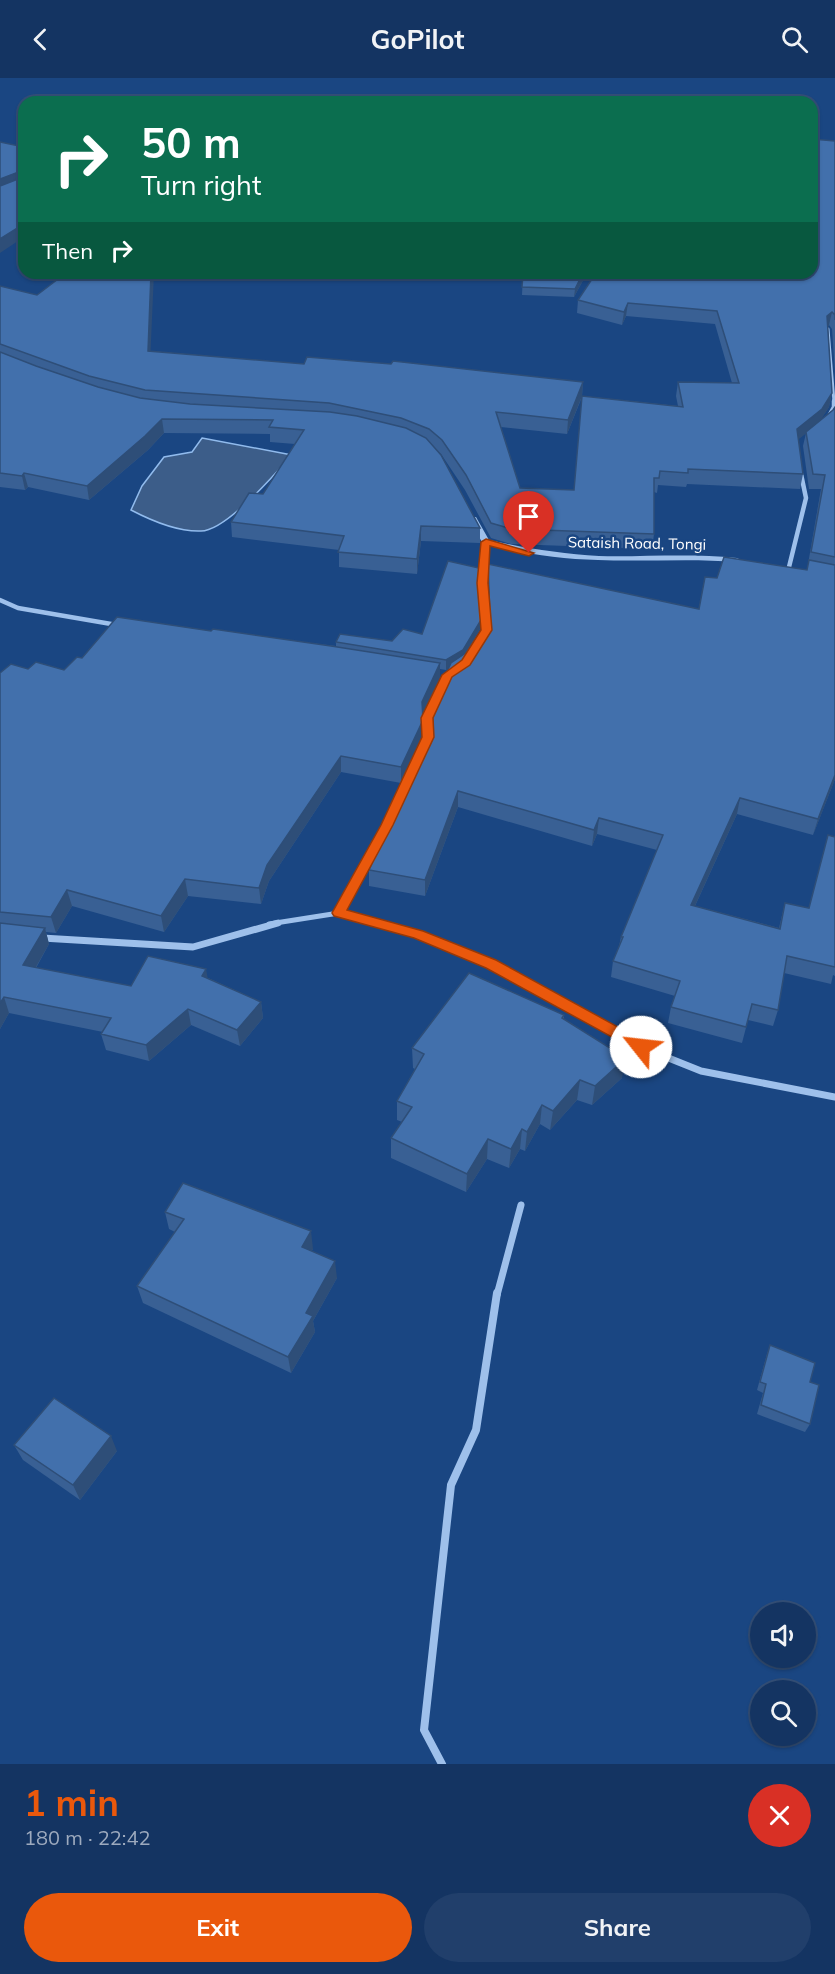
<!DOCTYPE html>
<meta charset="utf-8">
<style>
:root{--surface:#143462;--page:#213f6b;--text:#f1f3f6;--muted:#9daabe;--line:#334f77;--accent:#ea580c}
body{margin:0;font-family:Mulish,sans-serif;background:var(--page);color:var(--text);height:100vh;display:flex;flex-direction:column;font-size:22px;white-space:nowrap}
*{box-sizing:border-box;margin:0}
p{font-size:20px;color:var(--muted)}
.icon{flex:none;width:33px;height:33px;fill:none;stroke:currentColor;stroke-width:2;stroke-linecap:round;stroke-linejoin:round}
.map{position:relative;height:1686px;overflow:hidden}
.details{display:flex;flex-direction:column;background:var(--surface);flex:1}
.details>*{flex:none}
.banner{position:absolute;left:18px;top:18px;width:800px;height:183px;border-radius:18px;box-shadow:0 2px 4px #0004,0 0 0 2px var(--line);background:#0b6e4f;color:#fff;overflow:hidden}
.tools{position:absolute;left:750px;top:1524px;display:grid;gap:12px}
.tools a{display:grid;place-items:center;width:66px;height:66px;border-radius:50%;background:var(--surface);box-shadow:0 2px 4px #0004,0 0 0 2px var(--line);font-size:30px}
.pin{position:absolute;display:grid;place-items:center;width:51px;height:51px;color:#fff;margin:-62px -26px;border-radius:50% 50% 50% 0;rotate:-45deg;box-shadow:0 0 6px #0007}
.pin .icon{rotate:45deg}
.me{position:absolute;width:66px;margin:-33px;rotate:299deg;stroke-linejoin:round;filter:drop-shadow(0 0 4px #0008)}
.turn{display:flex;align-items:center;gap:21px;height:126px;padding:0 24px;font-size:27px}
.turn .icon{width:78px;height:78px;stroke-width:2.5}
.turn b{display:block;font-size:42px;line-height:51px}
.then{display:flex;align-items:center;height:57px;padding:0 24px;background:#0003;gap:12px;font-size:22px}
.round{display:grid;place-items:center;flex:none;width:63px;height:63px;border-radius:32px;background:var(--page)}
.summary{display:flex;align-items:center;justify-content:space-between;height:102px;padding:0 24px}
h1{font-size:36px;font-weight:700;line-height:45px;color:var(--accent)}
.cta{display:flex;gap:12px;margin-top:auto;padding:12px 24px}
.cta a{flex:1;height:69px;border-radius:36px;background:var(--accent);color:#fff;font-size:24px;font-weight:700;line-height:69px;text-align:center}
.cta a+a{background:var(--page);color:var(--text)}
header{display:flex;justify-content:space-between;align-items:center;height:78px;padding:0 24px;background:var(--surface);font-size:27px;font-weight:700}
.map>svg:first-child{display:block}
.water{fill:#3c5d89;stroke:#91bbed;stroke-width:1.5}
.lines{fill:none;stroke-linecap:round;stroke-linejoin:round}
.minor-far4{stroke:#9ec0eb;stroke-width:3}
.minor-far3{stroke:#9ec0eb;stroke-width:4.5}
.minor-far2{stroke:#9ec0eb;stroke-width:5}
.minor-far1{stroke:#9ec0eb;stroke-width:7}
.minor{stroke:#9ec0eb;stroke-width:8}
.tertiary{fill:#9ec0eb;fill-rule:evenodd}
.wall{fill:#396094;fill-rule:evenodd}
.shaded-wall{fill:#2e4e78}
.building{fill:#4270ac;stroke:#2e4e78;stroke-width:1.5}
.route{fill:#ea580c;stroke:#983908;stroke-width:1.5}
.labels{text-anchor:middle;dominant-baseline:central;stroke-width:5;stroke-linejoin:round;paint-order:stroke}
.far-street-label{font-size:15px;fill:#fff;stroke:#1a4682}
</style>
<header><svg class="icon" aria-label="back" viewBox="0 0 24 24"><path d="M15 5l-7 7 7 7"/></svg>GoPilot<svg class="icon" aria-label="search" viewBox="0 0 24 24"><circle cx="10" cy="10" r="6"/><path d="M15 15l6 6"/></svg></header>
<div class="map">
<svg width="835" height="1686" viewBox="0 0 835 1686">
<rect width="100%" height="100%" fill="#1a4682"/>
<path class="water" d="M 202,360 L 292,377 C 276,395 226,453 201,453 C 177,454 152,443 131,432 L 142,408 L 164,379 L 192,374 Z"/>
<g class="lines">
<path class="minor-far4" d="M 828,251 L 834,324"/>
<g class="minor-far3">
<path d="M 828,340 L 834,329 L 834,323"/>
<path d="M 789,489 L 806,420 L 801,396"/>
<path d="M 0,522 L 18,530 L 117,547"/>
<path d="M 485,554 L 483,505 L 486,464"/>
</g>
<g class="minor-far2">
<path d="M 427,662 L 427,641 L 435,624"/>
<path d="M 339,835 L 381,846"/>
<path d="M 269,846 L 339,835 L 387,747 L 419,677"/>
</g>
<g class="minor-far1">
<path d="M 375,845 L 418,856 L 491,886 L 641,969 L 701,993 L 835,1019"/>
<path d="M 42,860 L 193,869 L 278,845"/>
<path d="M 497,1217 L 521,1127"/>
</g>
<path class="minor" d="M 442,1686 L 424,1652 L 451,1407 L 476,1352 L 497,1215"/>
<path class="tertiary" d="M 470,439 L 476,439 L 489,462 C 525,470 562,476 599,478 C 645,479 691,475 737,480 L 741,482 L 737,484 C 691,480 644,484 598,482 C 559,481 521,475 483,466 L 469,441 Z"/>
</g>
<g class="wall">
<path d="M 835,63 L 835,294 L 832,251 L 829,247 L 828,248 L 832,315 L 829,329 L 820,342 L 833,332 L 835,329 L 835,701 L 813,757 L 737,736 L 695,828 L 779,850 L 785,825 L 809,830 L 828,757 L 835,759 L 835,898 L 833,897 L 831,906 L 784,895 L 778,932 L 773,948 L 748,942 L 742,965 L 668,945 L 671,929 L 675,918 L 611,899 L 613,883 L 619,868 L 621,859 L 657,772 L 597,756 L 592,768 L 458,729 L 425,818 L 369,808 L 369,792 L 432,646 L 432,626 L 449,590 L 446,592 L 440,591 L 440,601 L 423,638 L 423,658 L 401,705 L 341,694 L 269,803 L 261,826 L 188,818 L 164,854 L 72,828 L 56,855 L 46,854 L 49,866 L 36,890 L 131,908 L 208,900 L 261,924 L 263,940 L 240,968 L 191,947 L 149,983 L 106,972 L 101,956 L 103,954 L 9,935 L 0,951 L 0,595 L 28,591 L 64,592 L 82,580 L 211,553 L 336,568 L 336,564 L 392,563 L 481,542 L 480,551 L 466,575 L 470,572 L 489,542 L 488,501 L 488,486 L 699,531 L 717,500 L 807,492 L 821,411 L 809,411 L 803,368 L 806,355 L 798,361 L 803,396 L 800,411 L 687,406 L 686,409 L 658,407 L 657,415 L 654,414 L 654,456 L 652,471 L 511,466 L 491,460 L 465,412 L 441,376 L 434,370 L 480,450 L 480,465 L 421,463 L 417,496 L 339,489 L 339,472 L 232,459 L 231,444 L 263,416 L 295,366 L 270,364 L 270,356 L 164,355 L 148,372 L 89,422 L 28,409 L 25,412 L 0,409 L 0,208 L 150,273 L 304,286 L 583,304 L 582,318 L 678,328 L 676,318 L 678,304 L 732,305 L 715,246 L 626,238 L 622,247 L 577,235 L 578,222 L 812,195 ZM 582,319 L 574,412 L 520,410 L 501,349 L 567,356 Z"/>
<path d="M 523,195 L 587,195 L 574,219 L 522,217 Z"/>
<path d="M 564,937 L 564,941 L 622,1000 L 592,1027 L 577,1022 L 550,1052 L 540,1046 L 525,1073 L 520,1071 L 509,1090 L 487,1081 L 466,1114 L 391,1080 L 391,1060 L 402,1044 L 397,1042 L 397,1023 L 415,991 L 413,990 L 412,970 Z"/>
<path d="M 165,1134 L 313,1171 L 311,1173 L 337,1200 L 313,1243 L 315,1254 L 291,1295 L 143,1225 L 137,1208 L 175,1154 L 169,1151 Z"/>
<path d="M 770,1267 L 810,1304 L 810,1346 L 805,1354 L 757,1336 L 763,1315 L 757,1312 L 767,1276 Z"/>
<path d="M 14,1367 L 117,1373 L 80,1422 L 23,1382 Z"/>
</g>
<g class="shaded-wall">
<path d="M 21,93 L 23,105 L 0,113 L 0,101 Z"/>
<path d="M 24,146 L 24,159 L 0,175 L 0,161 Z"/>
<path d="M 151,195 L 154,195 L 150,286 L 148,273 Z"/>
<path d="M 583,195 L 587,195 L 574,219 L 575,211 Z"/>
<path d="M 628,225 L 626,238 L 622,247 L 624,234 Z"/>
<path d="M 832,234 L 829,247 L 824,251 L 827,238 Z"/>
<path d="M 583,304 L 582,318 L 567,356 L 568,342 Z"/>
<path d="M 832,315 L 829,329 L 819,345 L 794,365 L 797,351 Z"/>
<path d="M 162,341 L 164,355 L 148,372 L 89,422 L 87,408 Z"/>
<path d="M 24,395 L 28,409 L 25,412 L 22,398 Z"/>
<path d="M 421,448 L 421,463 L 417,496 L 417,481 Z"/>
<path d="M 481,542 L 480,551 L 462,582 L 446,592 L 446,582 Z"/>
<path d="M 440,585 L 440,601 L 422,639 L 422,624 Z"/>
<path d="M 423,642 L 423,658 L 401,705 L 401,689 Z"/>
<path d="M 341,678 L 341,694 L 269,803 L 261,826 L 259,810 L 267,787 Z"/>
<path d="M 835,697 L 835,701 L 813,757 L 818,741 Z"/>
<path d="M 458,713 L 458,729 L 425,818 L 425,802 Z"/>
<path d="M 740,720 L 737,736 L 688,843 L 691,827 Z"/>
<path d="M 599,740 L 597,756 L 592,768 L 594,752 Z"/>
<path d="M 185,801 L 188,818 L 164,854 L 161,838 Z"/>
<path d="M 67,812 L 72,828 L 56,855 L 51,839 Z"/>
<path d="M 45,850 L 49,866 L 28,903 L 23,887 Z"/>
<path d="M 206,891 L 209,907 L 202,898 Z"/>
<path d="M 4,919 L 9,935 L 0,951 L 0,925 Z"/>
<path d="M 261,924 L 263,940 L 240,968 L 237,952 Z"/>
<path d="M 188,931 L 191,947 L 149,983 L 146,967 Z"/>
<path d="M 626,980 L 622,1000 L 592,1027 L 595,1008 Z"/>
<path d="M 580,1002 L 577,1022 L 550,1052 L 553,1033 Z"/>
<path d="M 542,1027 L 540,1046 L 525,1073 L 527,1054 Z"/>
<path d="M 522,1051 L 520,1071 L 509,1090 L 511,1071 Z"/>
<path d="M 488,1061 L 487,1081 L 466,1114 L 467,1096 Z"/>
<path d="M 311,1153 L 313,1171 L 304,1187 L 302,1169 Z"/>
<path d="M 335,1183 L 337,1200 L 313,1243 L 315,1254 L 291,1295 L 288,1279 L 306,1235 Z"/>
<path d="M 111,1358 L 117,1373 L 80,1422 L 73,1407 Z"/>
</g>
<g class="building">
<path d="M 812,61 L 835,63 L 835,242 L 835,237 L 832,234 L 827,238 L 832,315 L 822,331 L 797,351 L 803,396 L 688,391 L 688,395 L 660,393 L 659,400 L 654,400 L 654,456 L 512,451 L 491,445 L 466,397 L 442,362 L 429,351 L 401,340 L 329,325 L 145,312 L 89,298 L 0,266 L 0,208 L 37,217 L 66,195 L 151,195 L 148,273 L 304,286 L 307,279 L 391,286 L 393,283 L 583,304 L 568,342 L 496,334 L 520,410 L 574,412 L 582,318 L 683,329 L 678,304 L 739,305 L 717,233 L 628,225 L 624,234 L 578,222 L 596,195 L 812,195 Z"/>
<path d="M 0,64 L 24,69 L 24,95 L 21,93 L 0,101 Z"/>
<path d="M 24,98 L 24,146 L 0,161 L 0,108 L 23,99 Z"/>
<path d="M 523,195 L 583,195 L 575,211 L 522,209 Z"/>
<path d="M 0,274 L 36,288 L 98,309 L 140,320 L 190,326 L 330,334 L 357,338 L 406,350 L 426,360 L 441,377 L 480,450 L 421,448 L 417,481 L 338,474 L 344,458 L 231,444 L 249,415 L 263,416 L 304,352 L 269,349 L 273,342 L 162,341 L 145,358 L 87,408 L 24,395 L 22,398 L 0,395 Z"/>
<path d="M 835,329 L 835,479 L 811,474 L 825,397 L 813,396 L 806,354 L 833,332 Z"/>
<path d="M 724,479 L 807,492 L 809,482 L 835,487 L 835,697 L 818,741 L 740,720 L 691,827 L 780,851 L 785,825 L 809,830 L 828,757 L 835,759 L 835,889 L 787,878 L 778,932 L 752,926 L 746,949 L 671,929 L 680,903 L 613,883 L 623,859 L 621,859 L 663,757 L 599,740 L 594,752 L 458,713 L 425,802 L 369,792 L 433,645 L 432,626 L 451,585 L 470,572 L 490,540 L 488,486 L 699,531 L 705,499 L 717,500 Z"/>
<path d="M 448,483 L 479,490 L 481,542 L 463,572 L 446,582 L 336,564 L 340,556 L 392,563 L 403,551 L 422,556 Z"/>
<path d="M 117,539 L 211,553 L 213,551 L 331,568 L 440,585 L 422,624 L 423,642 L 401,689 L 341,678 L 267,787 L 259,810 L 185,801 L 161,838 L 67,812 L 51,839 L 0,834 L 0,595 L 11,586 L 28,591 L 36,584 L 64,592 L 77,579 L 82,580 Z"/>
<path d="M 0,845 L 45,850 L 23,887 L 131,908 L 148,878 L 206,891 L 202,898 L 261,924 L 237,952 L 188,931 L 146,967 L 101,956 L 111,940 L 4,919 L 0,925 Z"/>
<path d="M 469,895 L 564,937 L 562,940 L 626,980 L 595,1008 L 580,1002 L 553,1033 L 542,1027 L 527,1054 L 522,1051 L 511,1071 L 488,1061 L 467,1096 L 391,1060 L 412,1029 L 397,1023 L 424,976 L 412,970 Z"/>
<path d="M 183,1105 L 311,1153 L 302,1169 L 335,1183 L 306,1235 L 313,1238 L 288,1279 L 137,1208 L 184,1141 L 165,1134 Z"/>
<path d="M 770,1267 L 815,1285 L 810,1304 L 819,1307 L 810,1346 L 761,1327 L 766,1306 L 760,1304 Z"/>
<path d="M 54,1320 L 111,1358 L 73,1407 L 14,1367 Z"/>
</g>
<path class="route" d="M 486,461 L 534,475 L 529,478 L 490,468 L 488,505 L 492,552 L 470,587 L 452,599 L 433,640 L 434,659 L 393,747 L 347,832 L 423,853 L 496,882 L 647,965 L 649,969 L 647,973 L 641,975 L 486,890 L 414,860 L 334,838 L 332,835 L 381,747 L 422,659 L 421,640 L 442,597 L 462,582 L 481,552 L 477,505 L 481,464 Z"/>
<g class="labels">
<g class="far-street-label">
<text transform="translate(637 465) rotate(1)">Sataish Road, Tongi</text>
</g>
</g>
</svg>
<div class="tools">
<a><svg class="icon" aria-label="sound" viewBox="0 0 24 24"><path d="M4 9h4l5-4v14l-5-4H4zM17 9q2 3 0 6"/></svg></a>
<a><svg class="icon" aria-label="search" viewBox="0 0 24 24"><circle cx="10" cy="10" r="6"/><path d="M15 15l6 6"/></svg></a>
</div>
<div class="pin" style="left:529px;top:475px;background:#d93025"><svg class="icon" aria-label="arrive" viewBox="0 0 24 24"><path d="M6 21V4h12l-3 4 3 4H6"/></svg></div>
<svg class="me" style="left:641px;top:969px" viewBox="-20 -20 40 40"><circle r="19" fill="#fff"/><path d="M0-13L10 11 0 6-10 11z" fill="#ea580c"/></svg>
<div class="banner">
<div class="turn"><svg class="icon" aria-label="right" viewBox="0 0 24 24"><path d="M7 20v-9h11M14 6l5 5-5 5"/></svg><div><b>50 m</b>Turn right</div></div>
<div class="then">Then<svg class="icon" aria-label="right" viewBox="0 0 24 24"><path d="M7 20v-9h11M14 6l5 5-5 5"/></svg></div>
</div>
</div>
<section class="details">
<div class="summary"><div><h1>1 min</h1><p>180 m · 22:42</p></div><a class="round" style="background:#d93025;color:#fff"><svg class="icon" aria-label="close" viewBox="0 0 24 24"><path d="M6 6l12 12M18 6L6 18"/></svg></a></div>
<div class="cta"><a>Exit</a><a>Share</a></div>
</section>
